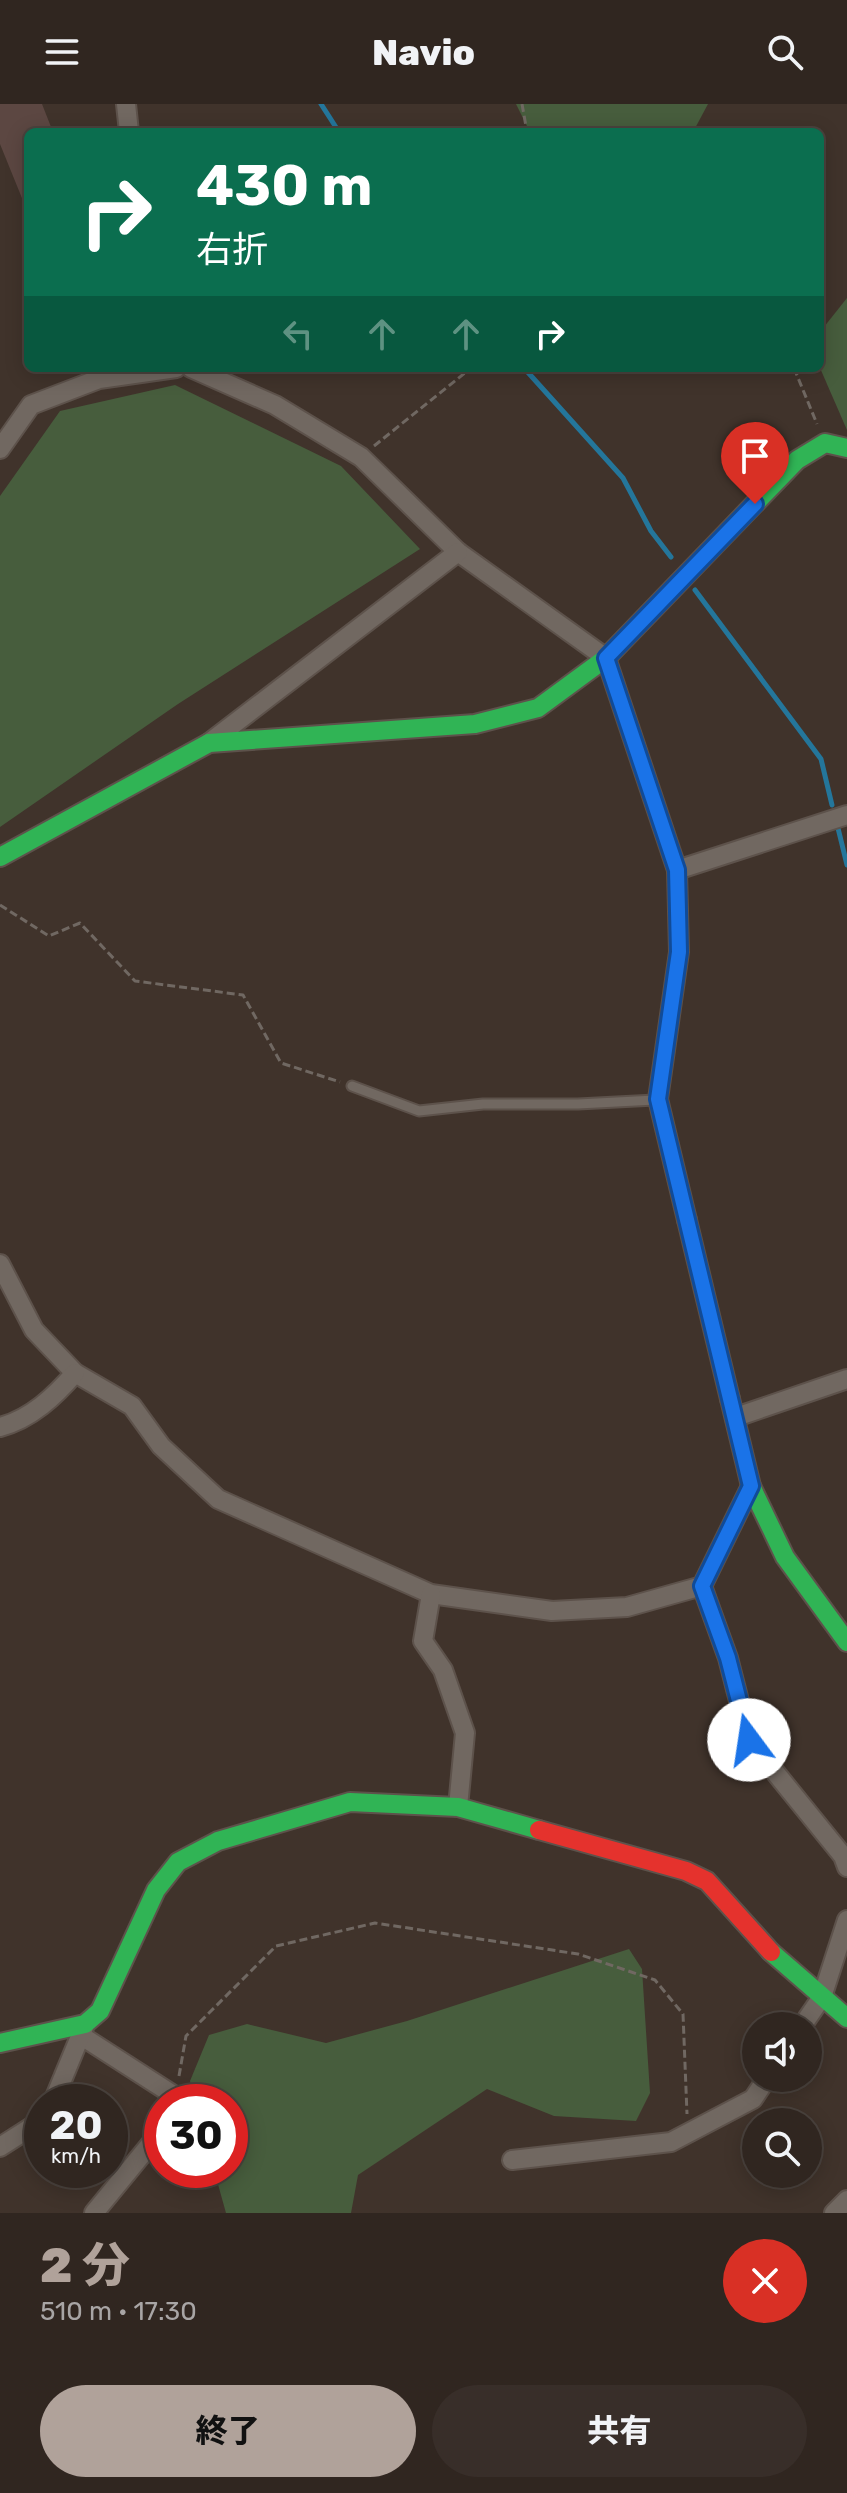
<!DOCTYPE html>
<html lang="ja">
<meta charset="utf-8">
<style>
:root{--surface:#302620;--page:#382e29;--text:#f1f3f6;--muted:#a8a5a5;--line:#4b433e;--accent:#b0a29a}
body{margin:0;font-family:Rubik,"Noto Sans JP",sans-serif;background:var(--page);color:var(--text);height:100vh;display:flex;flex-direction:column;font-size:30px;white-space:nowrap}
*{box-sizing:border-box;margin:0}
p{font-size:26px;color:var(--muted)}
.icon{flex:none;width:44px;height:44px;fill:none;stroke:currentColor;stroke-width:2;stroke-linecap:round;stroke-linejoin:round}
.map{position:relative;height:2109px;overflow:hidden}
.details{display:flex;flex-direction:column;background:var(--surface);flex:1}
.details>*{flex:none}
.top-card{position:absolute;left:24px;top:24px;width:800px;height:244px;border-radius:12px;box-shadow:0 4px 20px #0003,0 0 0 2px var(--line);background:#0b6e4f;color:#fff;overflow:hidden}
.tools{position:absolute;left:742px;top:1908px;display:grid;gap:16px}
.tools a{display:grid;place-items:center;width:80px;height:80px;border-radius:50%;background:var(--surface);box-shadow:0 4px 20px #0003,0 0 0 2px var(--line);font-size:40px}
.speed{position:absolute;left:24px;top:1980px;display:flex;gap:16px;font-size:40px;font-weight:700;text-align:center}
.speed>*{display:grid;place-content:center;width:104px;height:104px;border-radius:50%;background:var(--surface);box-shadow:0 4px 20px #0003,0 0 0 2px var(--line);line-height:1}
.speed small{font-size:20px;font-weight:400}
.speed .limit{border:12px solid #d22;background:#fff;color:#111}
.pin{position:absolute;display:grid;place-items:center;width:68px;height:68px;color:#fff;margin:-82px -34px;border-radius:50% 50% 50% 0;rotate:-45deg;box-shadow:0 0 8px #0007}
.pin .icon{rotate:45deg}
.me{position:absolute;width:88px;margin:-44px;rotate:346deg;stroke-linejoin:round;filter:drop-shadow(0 0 6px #0008)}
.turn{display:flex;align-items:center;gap:28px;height:168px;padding:0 40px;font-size:36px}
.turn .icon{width:104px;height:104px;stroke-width:2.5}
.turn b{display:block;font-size:56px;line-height:68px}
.lanes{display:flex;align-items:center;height:76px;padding:0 40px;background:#0003;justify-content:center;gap:40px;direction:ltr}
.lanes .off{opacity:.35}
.round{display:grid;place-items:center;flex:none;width:84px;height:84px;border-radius:42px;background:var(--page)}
.overview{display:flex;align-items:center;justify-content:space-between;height:136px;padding:0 40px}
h1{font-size:48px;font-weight:800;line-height:60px;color:var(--accent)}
.button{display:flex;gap:16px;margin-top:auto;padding:16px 40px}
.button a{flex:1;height:92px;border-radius:48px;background:var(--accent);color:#111;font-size:32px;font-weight:800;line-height:92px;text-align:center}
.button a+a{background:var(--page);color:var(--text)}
header{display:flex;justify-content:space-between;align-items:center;height:104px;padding:0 40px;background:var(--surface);font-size:36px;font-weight:800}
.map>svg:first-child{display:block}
.green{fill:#475d3d}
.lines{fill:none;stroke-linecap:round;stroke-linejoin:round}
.stream{stroke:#24769b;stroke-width:5}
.building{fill:#5c4742}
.lane-casing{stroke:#5d524b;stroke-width:13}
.street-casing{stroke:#5d524b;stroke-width:22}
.fast-casing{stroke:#5d524b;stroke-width:22}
.jam-casing{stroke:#5d524b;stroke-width:22}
.path{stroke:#706862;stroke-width:3;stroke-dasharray:8 4;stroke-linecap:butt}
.lane{stroke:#716861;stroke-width:9}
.street{stroke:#716861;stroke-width:18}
.fast{stroke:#30b455;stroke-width:18}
.jam{stroke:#e5322d;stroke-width:18}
.route-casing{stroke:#114b97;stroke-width:20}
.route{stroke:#1a73e8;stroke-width:14}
</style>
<header><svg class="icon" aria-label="menu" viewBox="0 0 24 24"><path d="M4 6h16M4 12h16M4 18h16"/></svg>Navio<svg class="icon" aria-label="search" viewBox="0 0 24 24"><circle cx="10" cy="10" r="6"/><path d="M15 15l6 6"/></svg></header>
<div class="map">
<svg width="847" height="2109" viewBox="0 0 847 2109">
<rect width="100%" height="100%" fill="#40332b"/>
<g class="green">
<path d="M 516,0 L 708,0 L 693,28 L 530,28 Z"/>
<path d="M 847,194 L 847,326 L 820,264 L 820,228 Z"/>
<path d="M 175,281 L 341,362 L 420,445 L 178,600 L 0,723 L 0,392 L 60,307 Z"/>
<path d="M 629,1845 L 642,1865 L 650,1989 L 636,2017 L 554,2012 L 487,1985 L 358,2071 L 351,2109 L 226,2109 L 214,2066 L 230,2066 L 230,1998 L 196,1998 L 190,1977 L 209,1931 L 247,1920 L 326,1939 L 407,1917 Z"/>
</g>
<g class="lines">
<g class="stream">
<path d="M 321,0 L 339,28"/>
<path d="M 524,264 L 623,374 L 651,427 L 671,453"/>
<path d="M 695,486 L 821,655 L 832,701"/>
<path d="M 837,720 L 847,761"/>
</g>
</g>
<path class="building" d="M 0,0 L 42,0 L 53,28 L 28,28 L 28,109 L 0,40 Z"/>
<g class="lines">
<defs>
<path id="lane" d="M 352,982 L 419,1007 L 483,1000 L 578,1000 L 655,996"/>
<g id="street">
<path d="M 126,0 L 129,28"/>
<path d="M 191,264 L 275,301 L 361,353 L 458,448 L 606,554"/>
<path d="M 0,345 L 31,301 L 99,275 L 176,264"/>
<path d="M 209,639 L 458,448"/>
<path d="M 677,766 L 847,711"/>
<path d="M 0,1160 L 34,1226 L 75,1269 L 132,1302 L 161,1342 L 218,1395 L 431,1490 L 552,1507 L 627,1503 L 702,1482 L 751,1382"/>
<path d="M 736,1313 L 847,1275"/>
<path d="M 0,1323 C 31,1315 55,1292 75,1269"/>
<path d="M 702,1482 L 728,1554 L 749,1636 L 843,1752 L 847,1763"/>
<path d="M 431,1490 L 423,1537 L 443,1566 L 465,1629 L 458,1703"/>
<path d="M 802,1922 L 822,1893 L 847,1816"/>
<path d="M 80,1931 L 175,1992 L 175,1998"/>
<path d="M 53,1998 L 84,1923"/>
<path d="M 0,2043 L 36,2020 L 42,2012"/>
<path d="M 512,2056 L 671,2038 L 753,1995 L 767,1974"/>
<path d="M 94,2109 L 162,2026"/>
<path d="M 834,2109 L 847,2096"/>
</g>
<g id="fast">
<path d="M 606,554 L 677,766 L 679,848 L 658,995 L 687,1116"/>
<path d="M 0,753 L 209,639 L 475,620 L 538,604 L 606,554 L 797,356 L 825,339 L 847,344"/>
<path d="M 730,1295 L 751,1382 L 785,1453 L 847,1538"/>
<path d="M 771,1848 L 847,1914"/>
<path d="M 0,1939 L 85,1920 L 100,1907 L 156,1786 L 178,1758 L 218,1737 L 350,1698 L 458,1703 L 539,1726"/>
</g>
<g id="jam">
<path d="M 687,1116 L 730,1295"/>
<path d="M 539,1726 L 686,1767 L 707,1777 L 771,1848"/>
</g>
</defs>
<use href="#lane" class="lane-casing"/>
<use href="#street" class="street-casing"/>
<use href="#fast" class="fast-casing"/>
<use href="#jam" class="jam-casing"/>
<g class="path">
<path d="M 522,0 L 527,28"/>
<path d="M 794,264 L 817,320"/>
<path d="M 374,342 L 471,264"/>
<path d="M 0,801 L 49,832 L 80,819 L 135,877 L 243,891 L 281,959 L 340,978"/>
<path d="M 179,1972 L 186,1932 L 276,1842 L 375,1819 L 578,1850 L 655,1876 L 683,1910 L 687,2010"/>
</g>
<use href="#lane" class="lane"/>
<use href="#street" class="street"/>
<use href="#fast" class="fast"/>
<use href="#jam" class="jam"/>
</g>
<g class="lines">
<defs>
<path id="route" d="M 749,1636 L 728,1554 L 702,1482 L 751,1382 L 658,995 L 679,848 L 677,766 L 606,554 L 755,400"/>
</defs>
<use href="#route" class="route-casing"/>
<use href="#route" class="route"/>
</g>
</svg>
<div class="tools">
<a><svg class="icon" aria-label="sound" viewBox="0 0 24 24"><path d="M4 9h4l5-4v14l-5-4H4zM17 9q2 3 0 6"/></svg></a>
<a><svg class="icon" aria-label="search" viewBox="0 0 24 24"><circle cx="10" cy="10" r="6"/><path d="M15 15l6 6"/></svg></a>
</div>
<div class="speed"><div>20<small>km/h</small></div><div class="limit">30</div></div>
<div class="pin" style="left:755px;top:400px;background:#d93025"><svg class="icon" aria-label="arrive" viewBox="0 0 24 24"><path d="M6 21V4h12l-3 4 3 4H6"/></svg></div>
<svg class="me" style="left:749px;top:1636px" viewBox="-20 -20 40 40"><circle r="19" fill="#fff"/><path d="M0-13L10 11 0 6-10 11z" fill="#1a73e8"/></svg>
<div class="top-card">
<div class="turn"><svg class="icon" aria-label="right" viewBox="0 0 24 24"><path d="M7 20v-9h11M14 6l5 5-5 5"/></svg><div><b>430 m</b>右折</div></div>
<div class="lanes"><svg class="icon off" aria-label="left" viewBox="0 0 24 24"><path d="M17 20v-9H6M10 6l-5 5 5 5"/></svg><svg class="icon off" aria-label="ahead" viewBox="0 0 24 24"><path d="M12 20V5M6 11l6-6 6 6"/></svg><svg class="icon off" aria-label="ahead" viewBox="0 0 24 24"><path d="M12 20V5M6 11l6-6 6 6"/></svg><svg class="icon" aria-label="right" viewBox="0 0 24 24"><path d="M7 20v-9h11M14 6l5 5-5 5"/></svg></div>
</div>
</div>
<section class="details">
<div class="overview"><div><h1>2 分</h1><p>510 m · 17:30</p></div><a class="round" style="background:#d93025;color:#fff"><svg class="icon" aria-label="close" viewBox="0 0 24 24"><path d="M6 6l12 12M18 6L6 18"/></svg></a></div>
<div class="button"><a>終了</a><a>共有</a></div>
</section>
